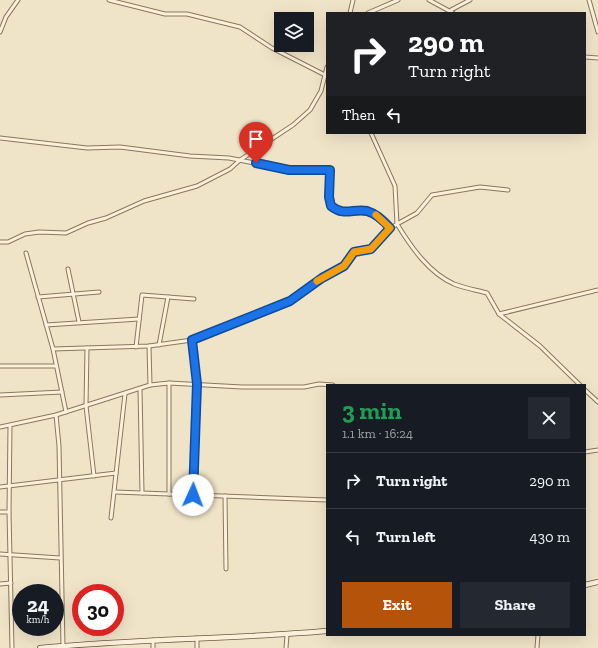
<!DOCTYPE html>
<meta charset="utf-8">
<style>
:root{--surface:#171b24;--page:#242831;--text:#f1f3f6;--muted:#9ea1a6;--line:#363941;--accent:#b45309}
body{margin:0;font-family:"Zilla Slab",serif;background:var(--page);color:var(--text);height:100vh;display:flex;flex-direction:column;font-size:15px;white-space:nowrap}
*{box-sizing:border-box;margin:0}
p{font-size:13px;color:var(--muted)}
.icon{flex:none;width:22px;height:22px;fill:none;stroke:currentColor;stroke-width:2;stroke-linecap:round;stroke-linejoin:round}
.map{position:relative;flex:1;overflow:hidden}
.panel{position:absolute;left:326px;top:384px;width:260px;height:252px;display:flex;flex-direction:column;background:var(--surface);border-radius:0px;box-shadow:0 4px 16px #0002}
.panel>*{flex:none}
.top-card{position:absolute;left:326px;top:12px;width:260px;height:122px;border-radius:0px;box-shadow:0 4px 16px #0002;background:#202124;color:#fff;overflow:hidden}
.buttons{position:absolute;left:274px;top:12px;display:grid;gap:8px}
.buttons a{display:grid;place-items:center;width:40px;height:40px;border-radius:0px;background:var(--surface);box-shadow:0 4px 16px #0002;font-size:20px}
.speed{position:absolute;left:12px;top:584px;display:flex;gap:8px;font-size:20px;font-weight:700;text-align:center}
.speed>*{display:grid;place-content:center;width:52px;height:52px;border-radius:50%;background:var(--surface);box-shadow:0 4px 16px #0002;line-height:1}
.speed small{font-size:10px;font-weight:400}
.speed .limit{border:6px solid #d22;background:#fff;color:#111}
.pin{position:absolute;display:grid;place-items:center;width:34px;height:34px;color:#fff;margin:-41px -17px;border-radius:50% 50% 50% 0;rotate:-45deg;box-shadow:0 0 4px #0007}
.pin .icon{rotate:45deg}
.me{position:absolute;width:44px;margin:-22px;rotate:2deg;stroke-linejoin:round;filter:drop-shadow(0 0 3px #0008)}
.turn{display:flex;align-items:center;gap:14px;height:84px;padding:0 16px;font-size:18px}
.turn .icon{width:52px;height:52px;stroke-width:2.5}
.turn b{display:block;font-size:28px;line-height:34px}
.then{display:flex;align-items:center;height:38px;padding:0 16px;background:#0003;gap:8px;font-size:15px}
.round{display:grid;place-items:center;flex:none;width:42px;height:42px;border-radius:0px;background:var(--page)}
.overview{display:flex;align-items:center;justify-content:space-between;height:68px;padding:0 16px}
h1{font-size:24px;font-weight:700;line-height:30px;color:#1e9e55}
.primary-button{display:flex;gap:8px;margin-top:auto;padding:8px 16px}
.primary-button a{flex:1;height:46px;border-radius:0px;background:var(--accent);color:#fff;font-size:16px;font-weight:700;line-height:46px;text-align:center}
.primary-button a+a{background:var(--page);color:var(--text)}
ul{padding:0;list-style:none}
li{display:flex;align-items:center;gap:12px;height:56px;padding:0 16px;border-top:1px solid var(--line)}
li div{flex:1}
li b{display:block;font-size:15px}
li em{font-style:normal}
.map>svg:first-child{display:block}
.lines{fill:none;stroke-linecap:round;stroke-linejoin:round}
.minor-casing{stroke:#8d765c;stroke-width:5}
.secondary-casing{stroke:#6f573f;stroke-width:6}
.minor{stroke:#faf1dc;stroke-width:3}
.secondary{stroke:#faf1dc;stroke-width:4.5}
.route-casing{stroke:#114b97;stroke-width:10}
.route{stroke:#1a73e8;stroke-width:7}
.slow{stroke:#f59e0b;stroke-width:7}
</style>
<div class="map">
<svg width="598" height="648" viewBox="0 0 598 648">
<rect width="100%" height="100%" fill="#f0e4c8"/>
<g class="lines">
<defs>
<g id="minor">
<path d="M 109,0 L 165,14 L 187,14 L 240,27 L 272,48 L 327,76"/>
<path d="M 429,0 L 453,13"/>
<path d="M 589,0 L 598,32"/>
<path d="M 451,10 L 470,0"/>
<path d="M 350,13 L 353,0"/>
<path d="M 368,13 L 398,0"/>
<path d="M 0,32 L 6,17 L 18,0"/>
<path d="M 585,57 L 598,58"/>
<path d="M 0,138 L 87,148 L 120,147 L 190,156 L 229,158 L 289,170 L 330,170 L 329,197 L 331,206 C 345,217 353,208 367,211 C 377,214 384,221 391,228"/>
<path d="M 508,190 L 480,187 L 432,195 L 417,213 L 397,224 C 411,247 429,273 454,284 C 464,288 476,290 487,293 L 499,314 L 598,290"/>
<path d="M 0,242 L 8,242 L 25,234 L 39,232 L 66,233 L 88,223 L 106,218 L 144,201 L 197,186 L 230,169 L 240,160 L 293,125 L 310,110 L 321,91 L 327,67"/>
<path d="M 26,253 L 53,349 L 66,412"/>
<path d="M 68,269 L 79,322"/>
<path d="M 38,297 L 99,292"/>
<path d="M 499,314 L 540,346 L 580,385"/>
<path d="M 46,325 L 139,319"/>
<path d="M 192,340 L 197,384 L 193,495"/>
<path d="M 159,345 L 168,297"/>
<path d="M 149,346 L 150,385"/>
<path d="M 136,347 L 142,295 L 194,299"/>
<path d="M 87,348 L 86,406 L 94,476"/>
<path d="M 53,349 L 149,346 L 192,340 L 290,301 L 322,278 L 344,266 L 354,253 L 371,249 L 391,228 L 397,224 L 395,186 L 371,133"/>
<path d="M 0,366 L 56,366"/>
<path d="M 140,389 L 142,493"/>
<path d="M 585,390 L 598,402"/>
<path d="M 0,395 L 62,392"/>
<path d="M 56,415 L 59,446 L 63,646"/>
<path d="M 10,426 L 9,512 L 12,648"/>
<path d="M 0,427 L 56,415 L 150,385 L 169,383 L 242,387 L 304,387 L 319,384 L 333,385"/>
<path d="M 585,452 L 598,450"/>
<path d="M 0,487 L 116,473"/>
<path d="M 115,492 L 327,500"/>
<path d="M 169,494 L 169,383"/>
<path d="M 225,496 L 226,569"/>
<path d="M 0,512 L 9,512"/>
<path d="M 111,518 L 125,394"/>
<path d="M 0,554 L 60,558"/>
<path d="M 0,584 L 11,583"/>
<path d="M 197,638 L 197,648"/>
<path d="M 153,640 L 153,648"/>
<path d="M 286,648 L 287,635"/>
<path d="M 537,648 L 538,635"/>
</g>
<g id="secondary">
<path d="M 585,585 L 598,582"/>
<path d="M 40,648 C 136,639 232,639 327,631"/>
</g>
</defs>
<use href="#minor" class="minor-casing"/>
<use href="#secondary" class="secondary-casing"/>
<use href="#minor" class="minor"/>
<use href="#secondary" class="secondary"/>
</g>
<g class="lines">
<defs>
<path id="route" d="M 193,495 L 197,384 L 192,340 L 290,301 L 322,278 L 344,266 L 354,252 L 371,249 L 390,228 C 384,221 377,214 367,211 C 353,208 345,217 331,206 L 329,197 L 330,170 L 289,170 L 256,163"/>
</defs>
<use href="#route" class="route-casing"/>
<use href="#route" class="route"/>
<path class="slow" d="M 317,281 L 344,266 L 354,252 L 371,249 L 390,228 L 376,215"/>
</g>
</svg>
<div class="buttons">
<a><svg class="icon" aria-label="layers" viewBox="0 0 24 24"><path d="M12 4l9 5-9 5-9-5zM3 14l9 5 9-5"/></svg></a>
</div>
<div class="speed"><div>24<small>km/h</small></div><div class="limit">30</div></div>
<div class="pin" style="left:256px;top:163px;background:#d93025"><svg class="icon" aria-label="arrive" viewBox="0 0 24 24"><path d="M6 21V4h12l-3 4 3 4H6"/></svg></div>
<svg class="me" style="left:193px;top:495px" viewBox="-20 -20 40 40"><circle r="19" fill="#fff"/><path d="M0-13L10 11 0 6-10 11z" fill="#1a73e8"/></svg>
<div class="top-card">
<div class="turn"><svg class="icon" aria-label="right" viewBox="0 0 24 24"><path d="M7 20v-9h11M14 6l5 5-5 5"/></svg><div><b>290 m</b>Turn right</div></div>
<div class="then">Then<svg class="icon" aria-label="left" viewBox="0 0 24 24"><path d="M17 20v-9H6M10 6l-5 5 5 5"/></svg></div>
</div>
<section class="panel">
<div class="overview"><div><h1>3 min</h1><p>1.1 km · 16:24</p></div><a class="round"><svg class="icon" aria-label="close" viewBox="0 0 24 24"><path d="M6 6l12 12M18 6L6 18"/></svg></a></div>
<ul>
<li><svg class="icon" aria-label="right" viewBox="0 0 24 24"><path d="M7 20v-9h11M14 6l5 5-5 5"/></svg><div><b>Turn right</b></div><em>290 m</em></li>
<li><svg class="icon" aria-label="left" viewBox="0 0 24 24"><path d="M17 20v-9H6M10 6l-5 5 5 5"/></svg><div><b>Turn left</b></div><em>430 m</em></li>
</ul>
<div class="primary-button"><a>Exit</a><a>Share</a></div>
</section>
</div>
